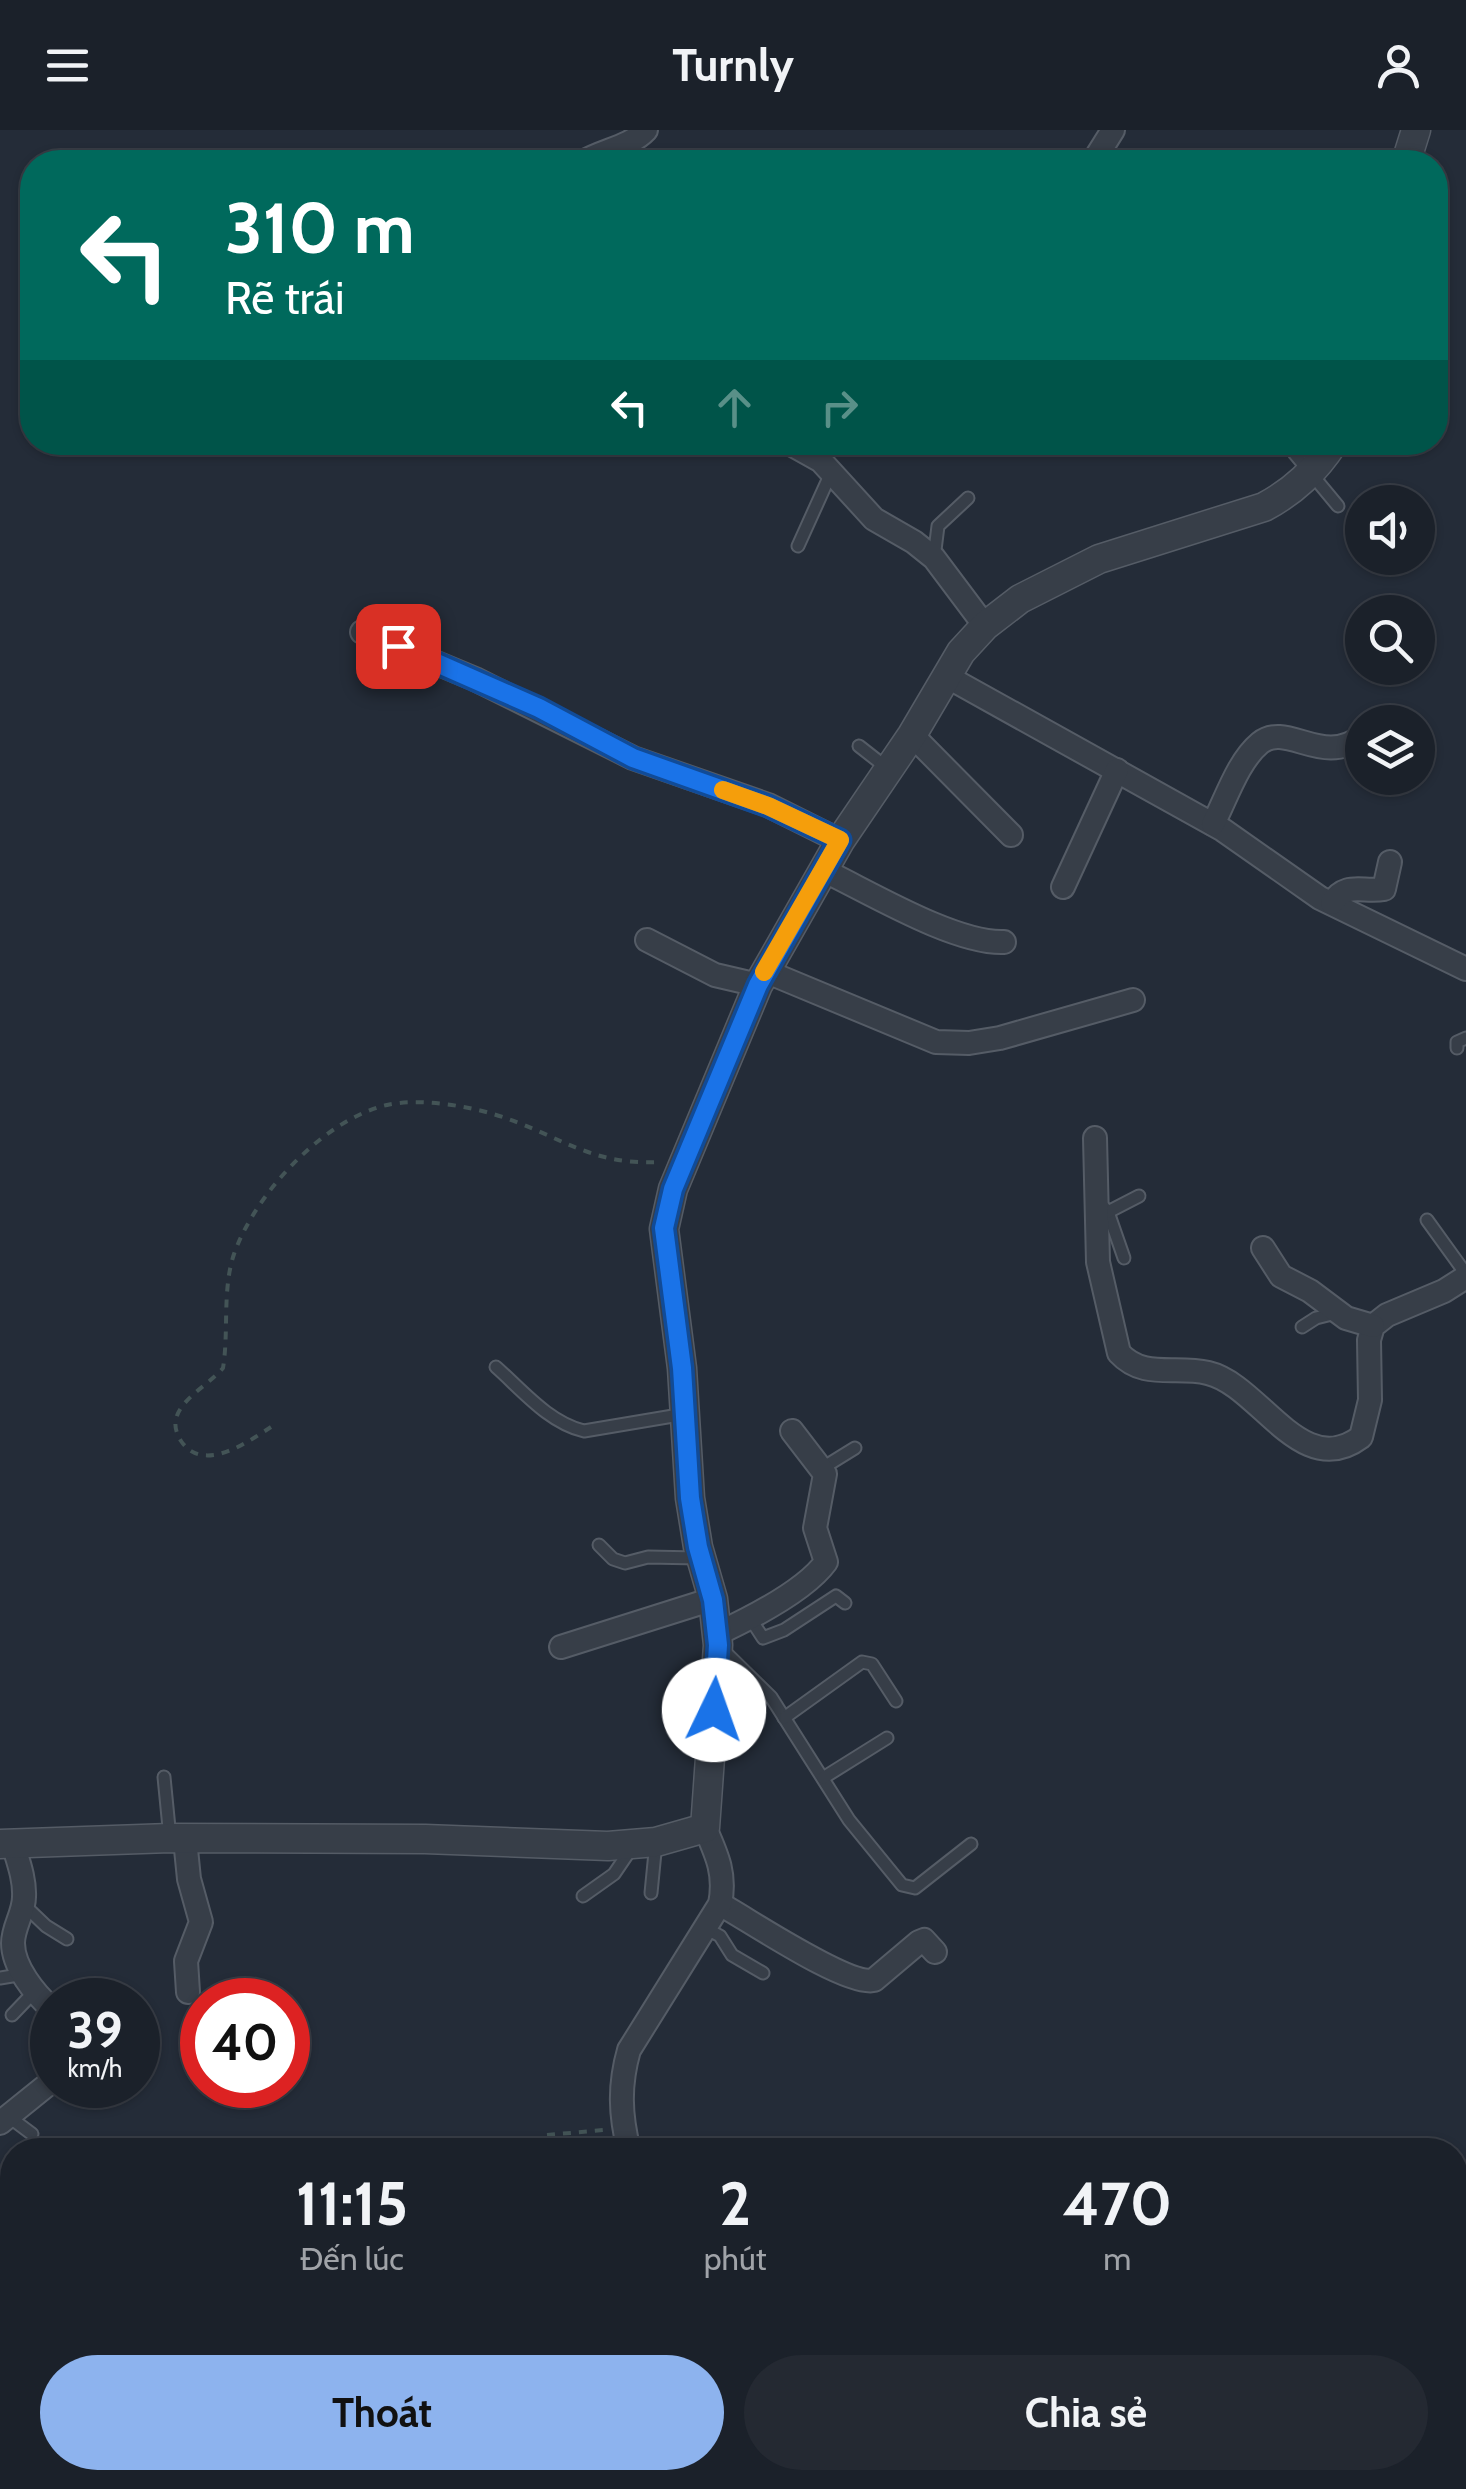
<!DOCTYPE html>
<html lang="vi">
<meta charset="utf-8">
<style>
:root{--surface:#1b212a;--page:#242932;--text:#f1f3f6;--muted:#a0a3a8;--line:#393e47;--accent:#8db3ee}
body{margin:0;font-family:Cabin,sans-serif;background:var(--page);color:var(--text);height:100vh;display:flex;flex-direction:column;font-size:38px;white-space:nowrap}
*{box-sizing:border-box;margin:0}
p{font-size:32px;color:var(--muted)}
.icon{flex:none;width:55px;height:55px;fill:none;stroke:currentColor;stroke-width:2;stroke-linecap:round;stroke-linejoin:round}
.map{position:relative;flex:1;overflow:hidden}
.panel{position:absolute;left:0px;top:2008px;width:1468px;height:352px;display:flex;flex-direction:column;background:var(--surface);border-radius:40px 40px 0 0;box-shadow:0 2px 8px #0004,0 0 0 2px var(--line)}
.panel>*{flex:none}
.banner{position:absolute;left:20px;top:20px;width:1428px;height:305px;border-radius:40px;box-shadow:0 2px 8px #0004,0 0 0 2px var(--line);background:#00695c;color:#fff;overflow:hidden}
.buttons{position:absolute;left:1345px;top:355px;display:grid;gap:20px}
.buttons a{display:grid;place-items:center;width:90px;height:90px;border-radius:50%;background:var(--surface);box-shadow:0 2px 8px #0004,0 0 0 2px var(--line);font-size:50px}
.speed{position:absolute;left:30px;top:1848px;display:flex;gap:20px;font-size:50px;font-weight:700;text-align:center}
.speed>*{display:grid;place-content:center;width:130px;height:130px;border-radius:50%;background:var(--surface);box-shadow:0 2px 8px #0004,0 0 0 2px var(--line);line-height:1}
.speed small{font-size:25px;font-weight:400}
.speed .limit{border:15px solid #d22;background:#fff;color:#111}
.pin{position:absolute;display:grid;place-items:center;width:85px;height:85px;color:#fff;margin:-42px;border-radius:20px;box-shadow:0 5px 15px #0006}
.me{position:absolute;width:110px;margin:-55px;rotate:3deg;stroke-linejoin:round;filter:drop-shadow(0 0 8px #0008)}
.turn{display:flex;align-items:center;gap:35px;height:210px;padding:0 40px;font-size:45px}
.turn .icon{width:130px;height:130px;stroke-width:2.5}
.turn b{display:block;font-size:70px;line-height:85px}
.lanes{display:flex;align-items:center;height:95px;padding:0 40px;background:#0003;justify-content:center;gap:50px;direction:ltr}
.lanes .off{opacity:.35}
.eta{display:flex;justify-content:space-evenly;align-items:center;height:170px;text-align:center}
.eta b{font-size:60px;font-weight:700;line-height:70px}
.action{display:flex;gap:20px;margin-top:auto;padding:20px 40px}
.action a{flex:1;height:115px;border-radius:60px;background:var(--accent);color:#111;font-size:40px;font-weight:700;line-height:115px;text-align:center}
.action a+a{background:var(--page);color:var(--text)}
header{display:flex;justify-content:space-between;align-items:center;height:130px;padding:0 40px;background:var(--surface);font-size:45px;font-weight:700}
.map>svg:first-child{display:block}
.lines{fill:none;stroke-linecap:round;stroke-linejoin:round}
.service-casing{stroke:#555c66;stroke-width:15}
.minor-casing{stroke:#555c66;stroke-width:26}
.tertiary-casing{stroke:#555c66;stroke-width:31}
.path{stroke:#435456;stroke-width:4;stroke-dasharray:8 8;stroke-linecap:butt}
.service{stroke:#373e48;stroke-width:11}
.minor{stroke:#373e48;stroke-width:22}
.tertiary{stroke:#373e48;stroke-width:28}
.route-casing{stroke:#114b97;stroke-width:25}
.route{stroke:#1a73e8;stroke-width:18}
.slow{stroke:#f59e0b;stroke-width:18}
</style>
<header><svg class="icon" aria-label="menu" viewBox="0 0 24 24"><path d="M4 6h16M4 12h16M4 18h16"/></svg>Turnly<svg class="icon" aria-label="person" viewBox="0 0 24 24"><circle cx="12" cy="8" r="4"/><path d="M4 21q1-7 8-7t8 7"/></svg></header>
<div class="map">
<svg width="1466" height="2359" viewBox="0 0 1466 2359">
<rect width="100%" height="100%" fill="#242c38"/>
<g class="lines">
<defs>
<g id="service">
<path d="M 939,32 L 940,32"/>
<path d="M 1295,312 L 1294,323 L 1338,376"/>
<path d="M 798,416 L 831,343"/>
<path d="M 934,428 L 938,396 L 968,368"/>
<path d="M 859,616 L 887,638"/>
<path d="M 1457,918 L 1457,912 L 1466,908"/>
<path d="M 1100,1073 L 1108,1082 L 1124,1128"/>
<path d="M 1108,1082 L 1139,1066"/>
<path d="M 1427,1090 L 1466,1144"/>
<path d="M 1302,1197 L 1316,1188 L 1336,1183"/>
<path d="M 496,1237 C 522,1260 549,1293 584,1301 L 685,1284"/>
<path d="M 821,1339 L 855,1318"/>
<path d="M 599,1415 L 613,1429 L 625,1433 L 648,1427 L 698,1428"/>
<path d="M 750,1488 L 763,1508 L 784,1500 L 836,1466 L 845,1473"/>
<path d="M 721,1518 L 771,1567 L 849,1690 L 902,1755 L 915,1758 L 971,1714"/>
<path d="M 784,1588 L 862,1532 L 872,1534 L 896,1571"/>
<path d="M 164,1647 L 170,1708"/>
<path d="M 823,1648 L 887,1608"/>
<path d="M 651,1763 L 656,1712"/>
<path d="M 583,1766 L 614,1744 L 633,1716"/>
<path d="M 24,1775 L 46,1796 L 67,1809"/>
<path d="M 705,1798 L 720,1806 L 732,1825 L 763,1843"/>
<path d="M 0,1848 L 24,1844"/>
<path d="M 12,1885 L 35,1861"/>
<path d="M 110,1969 L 117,1955"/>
<path d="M 8,1986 L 32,2004"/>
</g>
<g id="minor">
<path d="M 583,32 C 603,20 630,17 646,0"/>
<path d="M 1093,32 L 1113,0"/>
<path d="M 787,312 L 821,331 L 874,389 L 914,412 L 934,428 L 985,496"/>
<path d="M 362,502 L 475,549 L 633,628 L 768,675 L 840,711"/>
<path d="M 946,546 L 1223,700 L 1320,768 L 1466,839"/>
<path d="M 912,605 L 1011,705"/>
<path d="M 1213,694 C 1226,669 1238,631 1260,613 C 1287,591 1323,638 1362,606"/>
<path d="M 823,740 C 869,762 955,814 1004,812"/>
<path d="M 1063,757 L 1117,640"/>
<path d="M 1332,773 C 1346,751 1363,763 1384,759 L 1390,732"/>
<path d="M 647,810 L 715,845 L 758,855"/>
<path d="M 765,841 L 936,912 L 969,913 L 1000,908 L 1133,870"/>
<path d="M 1095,1008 L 1098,1132 L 1119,1223 C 1144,1250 1175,1235 1208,1243 C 1260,1255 1301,1352 1361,1307 L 1370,1270 L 1369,1210 L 1373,1196 L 1387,1185 L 1444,1161 L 1466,1147"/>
<path d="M 1263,1118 L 1281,1146 L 1310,1161 L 1346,1188 L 1373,1196"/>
<path d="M 717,1504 C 749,1489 805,1461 826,1432 L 815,1398 L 825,1344 L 792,1301"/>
<path d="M 561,1517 L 713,1469"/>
<path d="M 185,1709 L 189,1749 L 201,1792 L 186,1831 L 188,1862"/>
<path d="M 13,1714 C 18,1731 25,1749 24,1767 C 24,1783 13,1797 13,1813 C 13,1837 35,1864 52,1879"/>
<path d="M 720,1774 C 749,1790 848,1857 874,1850 L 919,1812 L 924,1810 L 935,1822"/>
<path d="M 0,1993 L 52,1951"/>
<path d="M 629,2020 C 620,1985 619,1955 629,1920 L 720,1774 C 726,1744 717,1725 705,1698"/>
<path d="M 0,2198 L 12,2214"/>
<path d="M 851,2348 L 865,2359"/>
<path d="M 20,2359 L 24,2348"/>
<path d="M 1458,2359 L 1466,2354"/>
</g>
<g id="tertiary">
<path d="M 1406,32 L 1416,0"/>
<path d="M 0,1714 L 170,1708 L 425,1709 L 608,1716 L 656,1712 L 705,1698 L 718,1515 L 713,1469 L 698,1417 L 690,1368 L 682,1238 L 664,1099 L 673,1059 L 758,855 L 840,711 L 912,605 L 961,522 L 985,496 L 1020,469 L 1099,429 L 1264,377 C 1294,361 1315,341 1334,312"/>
</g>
</defs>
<use href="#service" class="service-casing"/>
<use href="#minor" class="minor-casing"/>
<use href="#tertiary" class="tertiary-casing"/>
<g class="path">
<path d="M 271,1297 C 248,1312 203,1344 181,1311 C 177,1305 174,1296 176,1289 C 181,1268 210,1254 223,1238 C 229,1201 222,1160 234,1124 C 255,1064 324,989 387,975 C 417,968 463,975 493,984 C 555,1002 588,1036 659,1032"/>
<path d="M 547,2005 L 604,2000"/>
</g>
<use href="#service" class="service"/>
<use href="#minor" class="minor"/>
<use href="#tertiary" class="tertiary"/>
</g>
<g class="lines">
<defs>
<path id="route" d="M 398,516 L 539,578 L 633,628 L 768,676 L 840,710 L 758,855 L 673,1059 L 664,1098 L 682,1238 L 690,1368 L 698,1417 L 713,1470 L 718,1515 L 714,1580"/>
</defs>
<use href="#route" class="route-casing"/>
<use href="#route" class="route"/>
<path class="slow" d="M 723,660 L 768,676 L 840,710 L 764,842"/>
</g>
</svg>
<div class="buttons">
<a><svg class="icon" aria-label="sound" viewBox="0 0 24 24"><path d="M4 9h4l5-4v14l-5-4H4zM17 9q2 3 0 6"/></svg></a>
<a><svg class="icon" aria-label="search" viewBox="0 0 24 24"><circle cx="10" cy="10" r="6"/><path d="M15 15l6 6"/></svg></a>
<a><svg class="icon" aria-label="layers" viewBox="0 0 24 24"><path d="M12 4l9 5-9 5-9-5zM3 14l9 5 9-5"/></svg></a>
</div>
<div class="speed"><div>39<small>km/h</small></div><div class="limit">40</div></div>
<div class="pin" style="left:398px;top:516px;background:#d93025"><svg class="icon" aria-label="arrive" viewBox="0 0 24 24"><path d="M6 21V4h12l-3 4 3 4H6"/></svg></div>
<svg class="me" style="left:714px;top:1580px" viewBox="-20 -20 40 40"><circle r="19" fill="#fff"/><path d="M0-13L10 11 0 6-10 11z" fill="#1a73e8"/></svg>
<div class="banner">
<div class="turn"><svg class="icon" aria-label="left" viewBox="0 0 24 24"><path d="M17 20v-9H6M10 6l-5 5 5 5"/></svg><div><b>310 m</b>Rẽ trái</div></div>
<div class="lanes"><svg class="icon" aria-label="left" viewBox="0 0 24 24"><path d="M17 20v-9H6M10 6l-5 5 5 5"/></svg><svg class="icon off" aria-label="ahead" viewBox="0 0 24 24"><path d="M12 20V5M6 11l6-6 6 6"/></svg><svg class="icon off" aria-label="right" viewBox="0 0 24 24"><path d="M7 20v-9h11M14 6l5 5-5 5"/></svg></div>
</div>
<section class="panel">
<div class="eta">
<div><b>11:15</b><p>Đến lúc</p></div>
<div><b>2</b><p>phút</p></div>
<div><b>470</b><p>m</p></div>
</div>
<div class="action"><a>Thoát</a><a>Chia sẻ</a></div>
</section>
</div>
